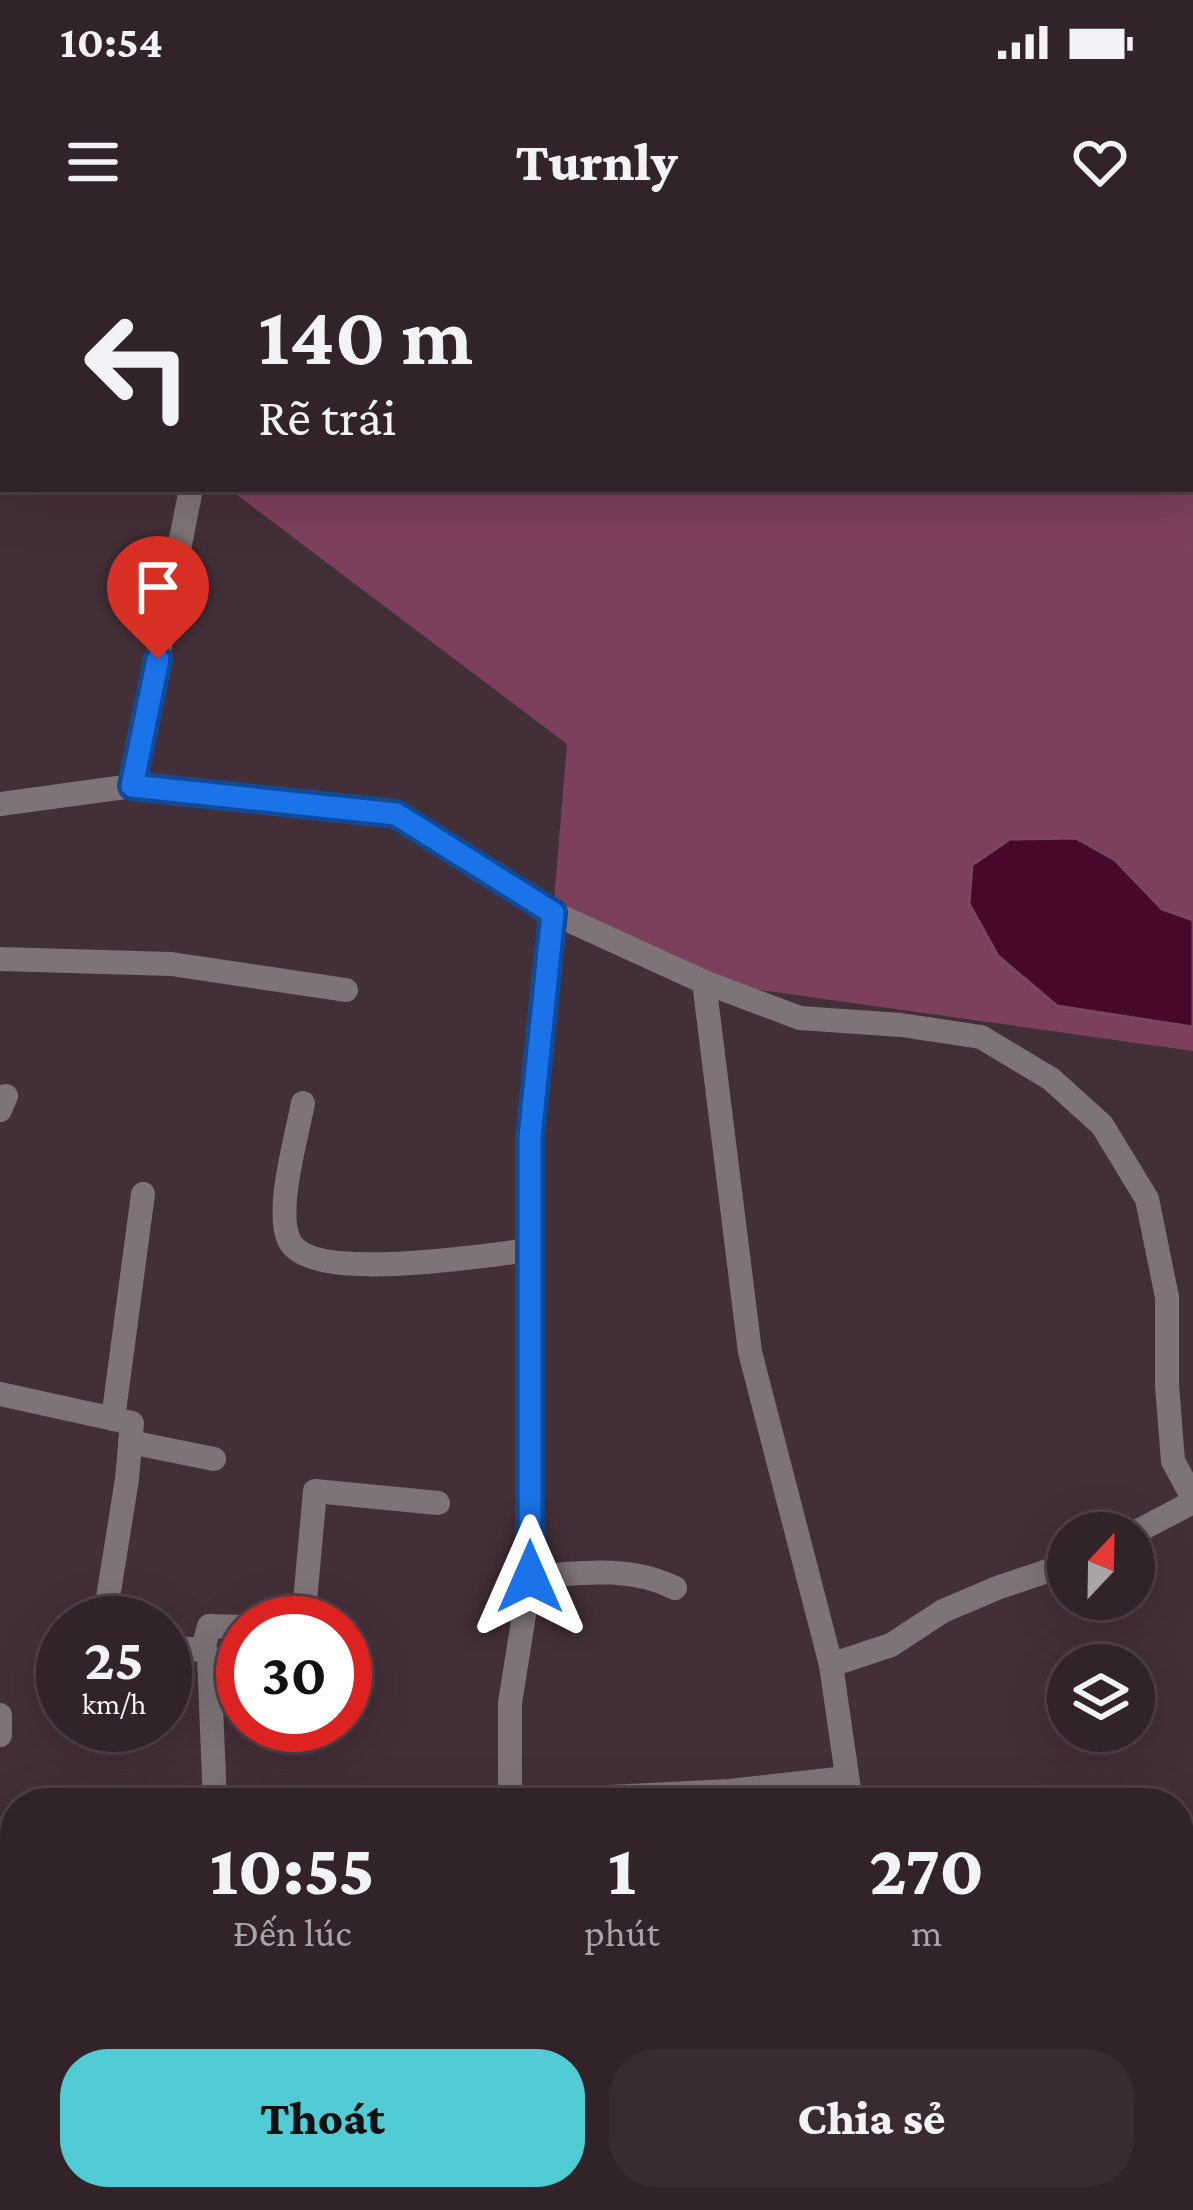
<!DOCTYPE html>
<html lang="vi">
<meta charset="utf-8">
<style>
:root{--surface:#322329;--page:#3a2b31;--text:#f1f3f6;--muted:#a8a4a8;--line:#4d4046;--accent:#51ccd5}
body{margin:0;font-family:"Crimson Pro",serif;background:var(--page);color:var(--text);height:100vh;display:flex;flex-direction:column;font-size:45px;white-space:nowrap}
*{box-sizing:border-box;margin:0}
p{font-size:39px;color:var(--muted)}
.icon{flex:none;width:66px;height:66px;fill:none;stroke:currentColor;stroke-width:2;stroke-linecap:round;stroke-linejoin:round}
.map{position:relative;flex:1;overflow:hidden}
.panel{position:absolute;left:0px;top:1548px;width:1194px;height:423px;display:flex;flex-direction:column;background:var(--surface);border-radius:48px 48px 0 0;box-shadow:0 12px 48px #0002,0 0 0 3px var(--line)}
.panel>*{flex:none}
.hud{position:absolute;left:0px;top:0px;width:1194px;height:252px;box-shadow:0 12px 48px #0002,0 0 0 3px var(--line);background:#322329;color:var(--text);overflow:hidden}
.needle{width:78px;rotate:22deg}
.fabs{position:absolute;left:1047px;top:1272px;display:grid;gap:24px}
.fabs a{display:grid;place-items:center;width:108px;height:108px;border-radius:50%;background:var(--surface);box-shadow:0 12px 48px #0002,0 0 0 3px var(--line);font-size:60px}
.speed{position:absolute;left:36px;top:1356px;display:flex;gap:24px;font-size:60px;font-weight:700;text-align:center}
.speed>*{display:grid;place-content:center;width:156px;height:156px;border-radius:50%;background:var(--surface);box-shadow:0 12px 48px #0002,0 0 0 3px var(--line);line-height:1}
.speed small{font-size:30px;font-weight:400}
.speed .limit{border:18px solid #d22;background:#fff;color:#111}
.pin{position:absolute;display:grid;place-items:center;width:102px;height:102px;color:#fff;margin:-123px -51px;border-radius:50% 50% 50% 0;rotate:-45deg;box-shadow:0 0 12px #0007}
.pin .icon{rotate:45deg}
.me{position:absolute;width:132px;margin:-66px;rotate:0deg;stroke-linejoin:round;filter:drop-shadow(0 0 9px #0008)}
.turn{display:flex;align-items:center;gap:42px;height:252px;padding:0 60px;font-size:54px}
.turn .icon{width:156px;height:156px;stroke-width:2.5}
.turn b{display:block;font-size:84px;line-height:102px}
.eta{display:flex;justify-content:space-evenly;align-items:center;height:204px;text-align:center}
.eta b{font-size:72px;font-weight:800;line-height:84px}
.primary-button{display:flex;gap:24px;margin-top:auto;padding:24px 60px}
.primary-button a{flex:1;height:138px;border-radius:48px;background:var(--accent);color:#111;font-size:48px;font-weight:800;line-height:138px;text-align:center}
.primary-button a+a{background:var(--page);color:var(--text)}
.status{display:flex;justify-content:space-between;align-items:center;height:84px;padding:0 60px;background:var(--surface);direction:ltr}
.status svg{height:33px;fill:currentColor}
header{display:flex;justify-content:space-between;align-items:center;height:156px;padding:0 60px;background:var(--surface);font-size:54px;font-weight:800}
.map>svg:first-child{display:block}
.built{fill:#503540}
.green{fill:#7c405c}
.water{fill:#47082b;stroke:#774761;stroke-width:3}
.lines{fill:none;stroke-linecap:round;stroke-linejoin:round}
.minor{stroke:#7e7478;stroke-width:24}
.route-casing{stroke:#114b97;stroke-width:30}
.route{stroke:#1a73e8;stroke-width:21}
</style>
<div class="status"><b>10:54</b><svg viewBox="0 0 49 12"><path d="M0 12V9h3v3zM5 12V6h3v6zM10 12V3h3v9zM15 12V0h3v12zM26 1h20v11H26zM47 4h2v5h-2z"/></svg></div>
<header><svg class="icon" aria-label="menu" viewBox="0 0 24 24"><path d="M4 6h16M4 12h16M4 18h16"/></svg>Turnly<svg class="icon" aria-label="heart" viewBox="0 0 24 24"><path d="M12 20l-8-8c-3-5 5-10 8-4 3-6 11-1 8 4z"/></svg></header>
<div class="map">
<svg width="1193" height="1970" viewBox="0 0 1193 1970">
<rect width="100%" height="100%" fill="#432f37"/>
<path class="built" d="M 261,1956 L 425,1956 L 426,1970 L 262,1970 Z"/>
<path class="green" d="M 613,0 L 1193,0 L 1193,811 L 704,742 L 553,673 L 567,504 L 229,249 L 1191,249 L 1191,3 Z"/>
<path class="water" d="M 1076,598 L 1115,620 L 1162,669 L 1193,680 L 1193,787 L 1057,766 L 998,716 L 969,664 L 972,625 L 1010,599 Z"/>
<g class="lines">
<g class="minor">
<path d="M 241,3 L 241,0"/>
<path d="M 132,546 L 191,249"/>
<path d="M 0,564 L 132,546 L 396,574 L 553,673 L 704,742 L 800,778 L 901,785 L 981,797 L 1051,839 L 1102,885 L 1147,959 L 1167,1057 L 1167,1145 L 1173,1221 L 1193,1258"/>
<path d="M 0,719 L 171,724 L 346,750"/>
<path d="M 704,742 L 750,1112 L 831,1425 L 851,1563"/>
<path d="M 303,863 C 297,896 275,970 289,1000 C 310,1045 485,1015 530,1010"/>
<path d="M 0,870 L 6,856"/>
<path d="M 0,1154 L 132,1183 L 127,1239 L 104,1383"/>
<path d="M 113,1179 L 143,954"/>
<path d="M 130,1202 L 214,1219"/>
<path d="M 1134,1293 L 1193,1262"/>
<path d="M 530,1337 C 579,1333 629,1325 675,1348"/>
<path d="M 303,1383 L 315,1251 L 438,1263"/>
<path d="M 165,1407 L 203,1410 L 209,1416 L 215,1563"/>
<path d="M 203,1410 L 209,1386 L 243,1387"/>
<path d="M 831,1425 L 891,1405 L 943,1371 L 997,1348 L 1068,1324"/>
<path d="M 0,1475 L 0,1495"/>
<path d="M 487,1563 L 730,1551 L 846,1538"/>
<path d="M 510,1563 L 510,1463 L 530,1337 L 530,897 L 553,673"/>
<path d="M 0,1660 L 15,1655"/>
<path d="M 1179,1784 L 1193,1781"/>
<path d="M 432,1956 L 432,1970"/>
<path d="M 565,1956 L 566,1970"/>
<path d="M 730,1956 L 732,1970"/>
<path d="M 934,1956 L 937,1970"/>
<path d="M 1074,1962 L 1076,1970"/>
</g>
</g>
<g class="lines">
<defs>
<path id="route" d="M 158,419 L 132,546 L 396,574 L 553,673 L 530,897 L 530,1337"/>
</defs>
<use href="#route" class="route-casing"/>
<use href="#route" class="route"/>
</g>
</svg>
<div class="fabs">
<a><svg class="needle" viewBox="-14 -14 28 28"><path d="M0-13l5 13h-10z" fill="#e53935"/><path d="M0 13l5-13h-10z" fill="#a8a4a8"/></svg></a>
<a><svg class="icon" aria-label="layers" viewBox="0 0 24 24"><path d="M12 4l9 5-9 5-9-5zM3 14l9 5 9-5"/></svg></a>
</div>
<div class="speed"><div>25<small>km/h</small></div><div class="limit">30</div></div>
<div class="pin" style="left:158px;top:419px;background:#d93025"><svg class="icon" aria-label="arrive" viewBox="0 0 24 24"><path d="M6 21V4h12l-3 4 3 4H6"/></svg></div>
<svg class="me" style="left:530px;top:1337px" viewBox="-20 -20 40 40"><path d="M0-17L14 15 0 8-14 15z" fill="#1a73e8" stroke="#fff" stroke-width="4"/></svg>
<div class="hud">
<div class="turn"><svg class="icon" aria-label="left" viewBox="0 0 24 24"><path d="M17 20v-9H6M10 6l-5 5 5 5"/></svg><div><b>140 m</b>Rẽ trái</div></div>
</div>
<section class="panel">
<div class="eta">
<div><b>10:55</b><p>Đến lúc</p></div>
<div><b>1</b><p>phút</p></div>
<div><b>270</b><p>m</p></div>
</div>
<div class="primary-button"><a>Thoát</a><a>Chia sẻ</a></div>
</section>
</div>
